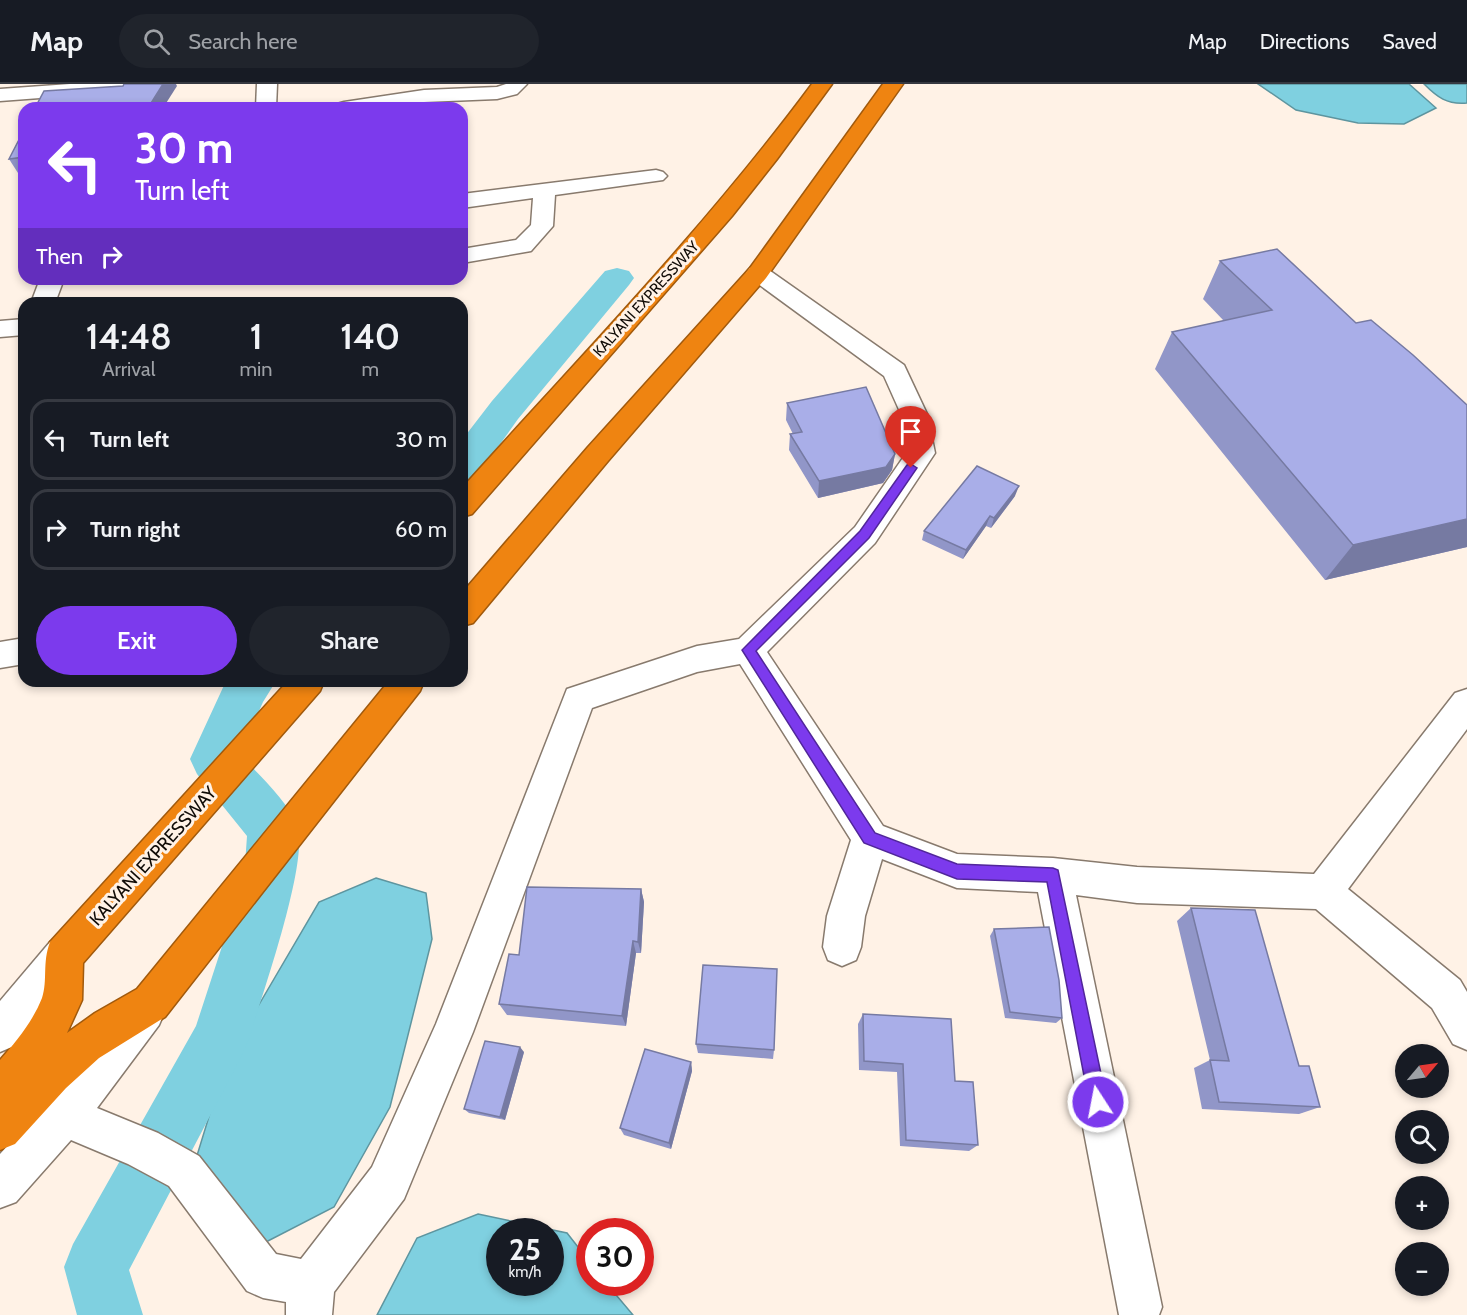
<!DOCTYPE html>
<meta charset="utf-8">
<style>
:root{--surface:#171b24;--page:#20242c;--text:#f1f3f6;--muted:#9ea1a6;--line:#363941;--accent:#7c3aed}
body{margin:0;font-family:Cabin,sans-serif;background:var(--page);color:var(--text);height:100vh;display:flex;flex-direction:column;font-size:22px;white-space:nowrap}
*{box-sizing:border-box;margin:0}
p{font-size:20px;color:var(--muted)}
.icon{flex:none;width:33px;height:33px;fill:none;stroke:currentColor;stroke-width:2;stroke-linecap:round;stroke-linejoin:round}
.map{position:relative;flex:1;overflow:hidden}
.panel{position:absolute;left:18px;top:213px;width:450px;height:390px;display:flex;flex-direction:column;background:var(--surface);border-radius:18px;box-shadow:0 3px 9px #0003}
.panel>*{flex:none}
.top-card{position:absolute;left:18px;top:18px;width:450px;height:183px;border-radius:18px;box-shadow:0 3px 9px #0003;background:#7c3aed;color:#fff;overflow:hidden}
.needle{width:39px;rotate:61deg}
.fabs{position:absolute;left:1395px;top:960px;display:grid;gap:12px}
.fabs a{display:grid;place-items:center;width:54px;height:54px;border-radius:50%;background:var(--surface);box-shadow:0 3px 9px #0003;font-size:30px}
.speed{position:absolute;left:486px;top:1134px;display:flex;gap:12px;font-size:30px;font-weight:700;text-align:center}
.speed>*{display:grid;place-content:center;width:78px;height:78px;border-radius:50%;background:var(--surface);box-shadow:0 3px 9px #0003;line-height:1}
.speed small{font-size:15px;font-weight:400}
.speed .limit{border:9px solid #d22;background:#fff;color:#111}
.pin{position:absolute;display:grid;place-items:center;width:51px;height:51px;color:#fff;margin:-62px -26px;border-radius:50% 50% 50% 0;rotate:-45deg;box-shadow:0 0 6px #0007}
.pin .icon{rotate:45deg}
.me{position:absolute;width:66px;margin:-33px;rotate:349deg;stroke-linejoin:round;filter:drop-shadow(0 0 4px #0008)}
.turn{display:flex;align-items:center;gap:21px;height:126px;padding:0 18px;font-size:27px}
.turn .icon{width:78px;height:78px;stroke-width:2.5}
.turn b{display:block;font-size:42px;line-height:51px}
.then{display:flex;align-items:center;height:57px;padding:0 18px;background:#0003;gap:12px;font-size:22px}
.eta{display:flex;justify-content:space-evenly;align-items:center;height:102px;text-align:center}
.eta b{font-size:36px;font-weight:600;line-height:42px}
.action{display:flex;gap:12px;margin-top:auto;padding:12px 18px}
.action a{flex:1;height:69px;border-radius:36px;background:var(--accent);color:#fff;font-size:24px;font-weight:600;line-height:69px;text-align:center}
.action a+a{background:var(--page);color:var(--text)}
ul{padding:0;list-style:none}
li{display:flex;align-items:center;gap:18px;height:81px;margin:0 12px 9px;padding:0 6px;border:3px solid var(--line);border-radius:18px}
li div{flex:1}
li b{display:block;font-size:22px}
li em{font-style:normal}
header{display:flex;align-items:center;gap:36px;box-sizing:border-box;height:84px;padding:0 30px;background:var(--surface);border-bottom:2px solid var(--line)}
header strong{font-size:28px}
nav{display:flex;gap:33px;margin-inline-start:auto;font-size:21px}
.search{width:420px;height:54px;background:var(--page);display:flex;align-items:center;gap:15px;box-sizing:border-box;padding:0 21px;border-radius:33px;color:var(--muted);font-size:22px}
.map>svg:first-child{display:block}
.water{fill:#7fd0e0;stroke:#5e959f;stroke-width:1.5;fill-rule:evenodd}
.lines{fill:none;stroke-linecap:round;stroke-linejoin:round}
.canal{fill:#7fd0e0;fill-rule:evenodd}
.minor-casing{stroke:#887a6d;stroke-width:3}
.highway-casing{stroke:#a15a0d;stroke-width:3}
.minor{fill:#fff;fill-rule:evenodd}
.highway{fill:#ef8411;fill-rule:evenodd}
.wall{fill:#9196c8}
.shaded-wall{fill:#767aa2}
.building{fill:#a9aee8;stroke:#767aa2;stroke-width:1.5}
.route{fill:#7c3aed;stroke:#51269a;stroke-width:1.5}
.labels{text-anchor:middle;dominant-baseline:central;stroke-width:6;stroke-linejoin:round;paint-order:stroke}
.far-street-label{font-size:15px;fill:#100b06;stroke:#fff2e6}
.street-label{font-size:18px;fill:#100b06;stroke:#fff2e6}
</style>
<header>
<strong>Map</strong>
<div class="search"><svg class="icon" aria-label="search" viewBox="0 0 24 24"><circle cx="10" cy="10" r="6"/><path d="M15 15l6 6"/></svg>Search here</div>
<nav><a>Map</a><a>Directions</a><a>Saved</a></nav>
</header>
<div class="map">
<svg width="1467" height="1231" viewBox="0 0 1467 1231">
<rect width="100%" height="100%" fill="#fff2e6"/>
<g class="water">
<path d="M 1258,0 L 1409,0 L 1436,24 L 1404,40 L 1358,39 L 1296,26 Z"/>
<path d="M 1424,0 L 1467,0 L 1467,19 C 1447,21 1437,13 1424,0 Z"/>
<path d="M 376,794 L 426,809 L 432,855 L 390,1023 L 334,1123 L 264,1159 L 195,1078 L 226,977 L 319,818 Z"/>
<path d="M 478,1130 L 567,1149 L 589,1177 L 590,1198 L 606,1199 L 633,1231 L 377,1231 L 417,1154 ZM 500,1148 L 550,1148 L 550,1198 L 500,1198 Z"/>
</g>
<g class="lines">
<g class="canal">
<path d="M 617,184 L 629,187 L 634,194 L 629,201 L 518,335 L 476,394 L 462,398 L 462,356 L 492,317 L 605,187 Z"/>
<path d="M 226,597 L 276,597 L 263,618 L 240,670 C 259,692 287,715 297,742 C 310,776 261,914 249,955 L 240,975 L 129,1186 L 143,1231 L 77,1231 L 64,1183 L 73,1160 L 196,942 L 244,795 L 247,752 L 197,690 L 190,675 Z"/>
</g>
<defs>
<g id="minor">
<path d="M 70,0 L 157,0 L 154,4 L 147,6 L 0,17 L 0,5 Z"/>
<path d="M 257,0 L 277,0 L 276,24 L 256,24 Z"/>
<path d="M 506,0 L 527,0 L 517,10 L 497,15 L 424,18 L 383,24 L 334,24 L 337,20 L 344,18 L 424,6 L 497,3 Z"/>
<path d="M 656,86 L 663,88 L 667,92 L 663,96 L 555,111 L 553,142 L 531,167 L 462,179 L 462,165 L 516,156 L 531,141 L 533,114 L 462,124 L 462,110 Z"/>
<path d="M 758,182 L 766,184 L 904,281 L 927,330 L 935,369 L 875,459 L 767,568 L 883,742 L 957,770 L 1053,774 L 1137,783 L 1314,790 L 1455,609 L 1467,605 L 1467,645 L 1348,805 L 1460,896 L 1467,908 L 1467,966 L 1453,960 L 1432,924 L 1316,825 L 1137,819 L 1076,811 L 1162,1223 L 1159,1231 L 1119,1231 L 1038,808 L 957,804 L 882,775 L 865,832 L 861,863 L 856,876 L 842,882 L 828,876 L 823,863 L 827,832 L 851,756 L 740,580 L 697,588 L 592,624 L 473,948 L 404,1115 L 334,1208 L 332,1231 L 286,1231 L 286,1218 L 263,1214 L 247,1207 L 169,1102 L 128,1080 L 71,1056 L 16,1118 L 0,1124 L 0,1070 L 49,1017 L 131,913 L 145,907 L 159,913 L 165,927 L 159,941 L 97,1024 L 158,1049 L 199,1072 L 276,1170 L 301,1175 L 372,1083 L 436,940 L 567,605 L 697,562 L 739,555 L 855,443 L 907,368 L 901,330 L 884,292 L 750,194 L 746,189 L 750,184 Z"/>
<path d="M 40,195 L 64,195 L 55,219 L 31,219 Z"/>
<path d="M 24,235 L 24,251 L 0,253 L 0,237 Z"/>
<path d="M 24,554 L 24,580 L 0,584 L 0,558 Z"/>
<path d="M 64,853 L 78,858 L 83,872 L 78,886 L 14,962 L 0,968 L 0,917 L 50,858 Z"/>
</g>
<g id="highway">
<path d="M 812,0 L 832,0 L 777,75 L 732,132 L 472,430 L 462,433 L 462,404 C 581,272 706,143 812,0 Z"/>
<path d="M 883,0 L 903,0 L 766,194 L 608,377 L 473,539 L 462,542 L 462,509 L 588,363 L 750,184 Z"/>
<path d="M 288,597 L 324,597 L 320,607 L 83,879 L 82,916 L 67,949 L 95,929 L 137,905 L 389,597 L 424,597 L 420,607 L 165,933 L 99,974 L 66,1004 L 15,1060 L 0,1066 L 0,976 C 16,958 33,937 42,914 C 48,896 42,879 50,858 Z"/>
</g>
</defs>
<use href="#minor" class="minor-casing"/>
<use href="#highway" class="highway-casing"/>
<use href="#minor" class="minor"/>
<use href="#highway" class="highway"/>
</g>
<g class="wall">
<path d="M 24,46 L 24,88 L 18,89 L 9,75 Z"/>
<path d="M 1220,177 L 1356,239 L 1467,321 L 1467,463 L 1325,496 L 1155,285 L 1172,248 L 1224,237 L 1203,215 Z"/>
<path d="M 787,319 L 895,370 L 892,386 L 883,399 L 818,414 L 789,366 L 790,350 L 793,350 L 786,336 Z"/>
<path d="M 1015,412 L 991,444 L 986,442 L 963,475 L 922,456 L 924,447 Z"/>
<path d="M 641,805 L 644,818 L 641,869 L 636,869 L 626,942 L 507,931 L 499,920 L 519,871 Z"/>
<path d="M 1191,824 L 1299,982 L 1320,1023 L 1299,1030 L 1202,1025 L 1194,984 L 1210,976 L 1177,837 Z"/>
<path d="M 994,845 L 1062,934 L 1056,939 L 1005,934 L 990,852 Z"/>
<path d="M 863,930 L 955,997 L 978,1061 L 969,1067 L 900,1062 L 897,988 L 859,986 L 858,940 Z"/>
<path d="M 696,960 L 774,966 L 773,975 L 698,969 Z"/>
<path d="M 524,968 L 505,1036 L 469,1029 L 464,1025 Z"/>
<path d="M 691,978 L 692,987 L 671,1065 L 624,1051 L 620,1044 Z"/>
</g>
<g class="shaded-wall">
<path d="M 163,0 L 176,0 L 177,2 L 163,24 L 148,24 Z"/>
<path d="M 895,370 L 892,386 L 883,399 L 818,414 L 819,397 Z"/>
<path d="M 1019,402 L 1015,412 L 991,444 L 994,434 Z"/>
<path d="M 990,432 L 986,442 L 963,475 L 966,466 Z"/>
<path d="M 1467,435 L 1467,463 L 1325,496 L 1353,461 Z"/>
<path d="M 641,805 L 644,818 L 641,869 L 638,858 Z"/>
<path d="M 633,857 L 636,869 L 626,942 L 622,932 Z"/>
<path d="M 520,963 L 524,968 L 505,1036 L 500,1033 Z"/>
<path d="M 691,978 L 692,987 L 671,1065 L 669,1059 Z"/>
</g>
<g class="building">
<path d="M 124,0 L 163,0 L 148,24 L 35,24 L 44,7 L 123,2 Z"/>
<path d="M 24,46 L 24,73 L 9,75 Z"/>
<path d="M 1277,165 L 1356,239 L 1371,236 L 1413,271 L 1467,321 L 1467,435 L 1353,461 L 1172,248 L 1272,226 L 1220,177 Z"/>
<path d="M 866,303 L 895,370 L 886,383 L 819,397 L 790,350 L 802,348 L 787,319 Z"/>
<path d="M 977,382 L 1019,402 L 994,434 L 990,432 L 966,466 L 924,447 Z"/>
<path d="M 527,803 L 641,805 L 638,858 L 633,857 L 622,932 L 499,920 L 509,870 L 519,871 Z"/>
<path d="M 1191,824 L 1255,826 L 1299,982 L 1309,982 L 1320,1023 L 1219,1018 L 1210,976 L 1229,977 Z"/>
<path d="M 1049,843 L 1059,896 L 1062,934 L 1010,928 L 994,845 Z"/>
<path d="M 703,881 L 777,885 L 774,966 L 696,960 Z"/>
<path d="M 863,930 L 951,935 L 955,997 L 973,998 L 978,1061 L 906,1056 L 903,980 L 864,977 Z"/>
<path d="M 485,957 L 520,963 L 500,1033 L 464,1025 Z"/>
<path d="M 645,965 L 691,978 L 669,1059 L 620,1044 Z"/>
</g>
<path class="route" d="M 911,380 L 917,384 L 869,454 L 756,567 L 875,749 L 957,780 L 1053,784 L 1058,786 L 1107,1018 L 1104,1025 L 1098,1027 L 1092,1025 L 1089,1018 L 1047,798 L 957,795 L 864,759 L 742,566 L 860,447 L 907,381 Z"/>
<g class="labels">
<g class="far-street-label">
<text transform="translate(646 215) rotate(-48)">KALYANI EXPRESSWAY</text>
</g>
<g class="street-label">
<text transform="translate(153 772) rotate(-48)">KALYANI EXPRESSWAY</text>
</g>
</g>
</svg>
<div class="fabs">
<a><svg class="needle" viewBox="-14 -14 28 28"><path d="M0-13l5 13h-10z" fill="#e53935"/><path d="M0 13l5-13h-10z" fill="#9ea1a6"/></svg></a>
<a><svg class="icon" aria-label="search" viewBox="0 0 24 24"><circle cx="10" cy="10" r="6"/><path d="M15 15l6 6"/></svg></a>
<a>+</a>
<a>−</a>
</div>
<div class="speed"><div>25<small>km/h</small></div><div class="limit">30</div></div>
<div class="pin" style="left:911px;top:384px;background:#d93025"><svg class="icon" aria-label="arrive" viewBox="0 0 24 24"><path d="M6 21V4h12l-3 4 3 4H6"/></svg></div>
<svg class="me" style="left:1098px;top:1018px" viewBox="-20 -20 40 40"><circle r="17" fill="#7c3aed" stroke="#fff" stroke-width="3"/><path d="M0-11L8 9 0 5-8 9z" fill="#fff"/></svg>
<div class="top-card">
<div class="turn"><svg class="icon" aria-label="left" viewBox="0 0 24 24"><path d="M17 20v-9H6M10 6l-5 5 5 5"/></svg><div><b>30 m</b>Turn left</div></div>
<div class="then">Then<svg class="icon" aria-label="right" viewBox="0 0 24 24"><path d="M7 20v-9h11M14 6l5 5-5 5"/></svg></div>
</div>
<section class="panel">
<div class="eta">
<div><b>14:48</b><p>Arrival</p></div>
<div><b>1</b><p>min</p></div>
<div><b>140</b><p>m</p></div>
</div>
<ul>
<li><svg class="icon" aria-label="left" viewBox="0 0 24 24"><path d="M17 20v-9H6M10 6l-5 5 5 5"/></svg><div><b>Turn left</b></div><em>30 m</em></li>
<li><svg class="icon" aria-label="right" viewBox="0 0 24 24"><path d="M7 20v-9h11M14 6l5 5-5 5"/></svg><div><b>Turn right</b></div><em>60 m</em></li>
</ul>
<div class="action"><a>Exit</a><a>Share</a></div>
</section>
</div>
